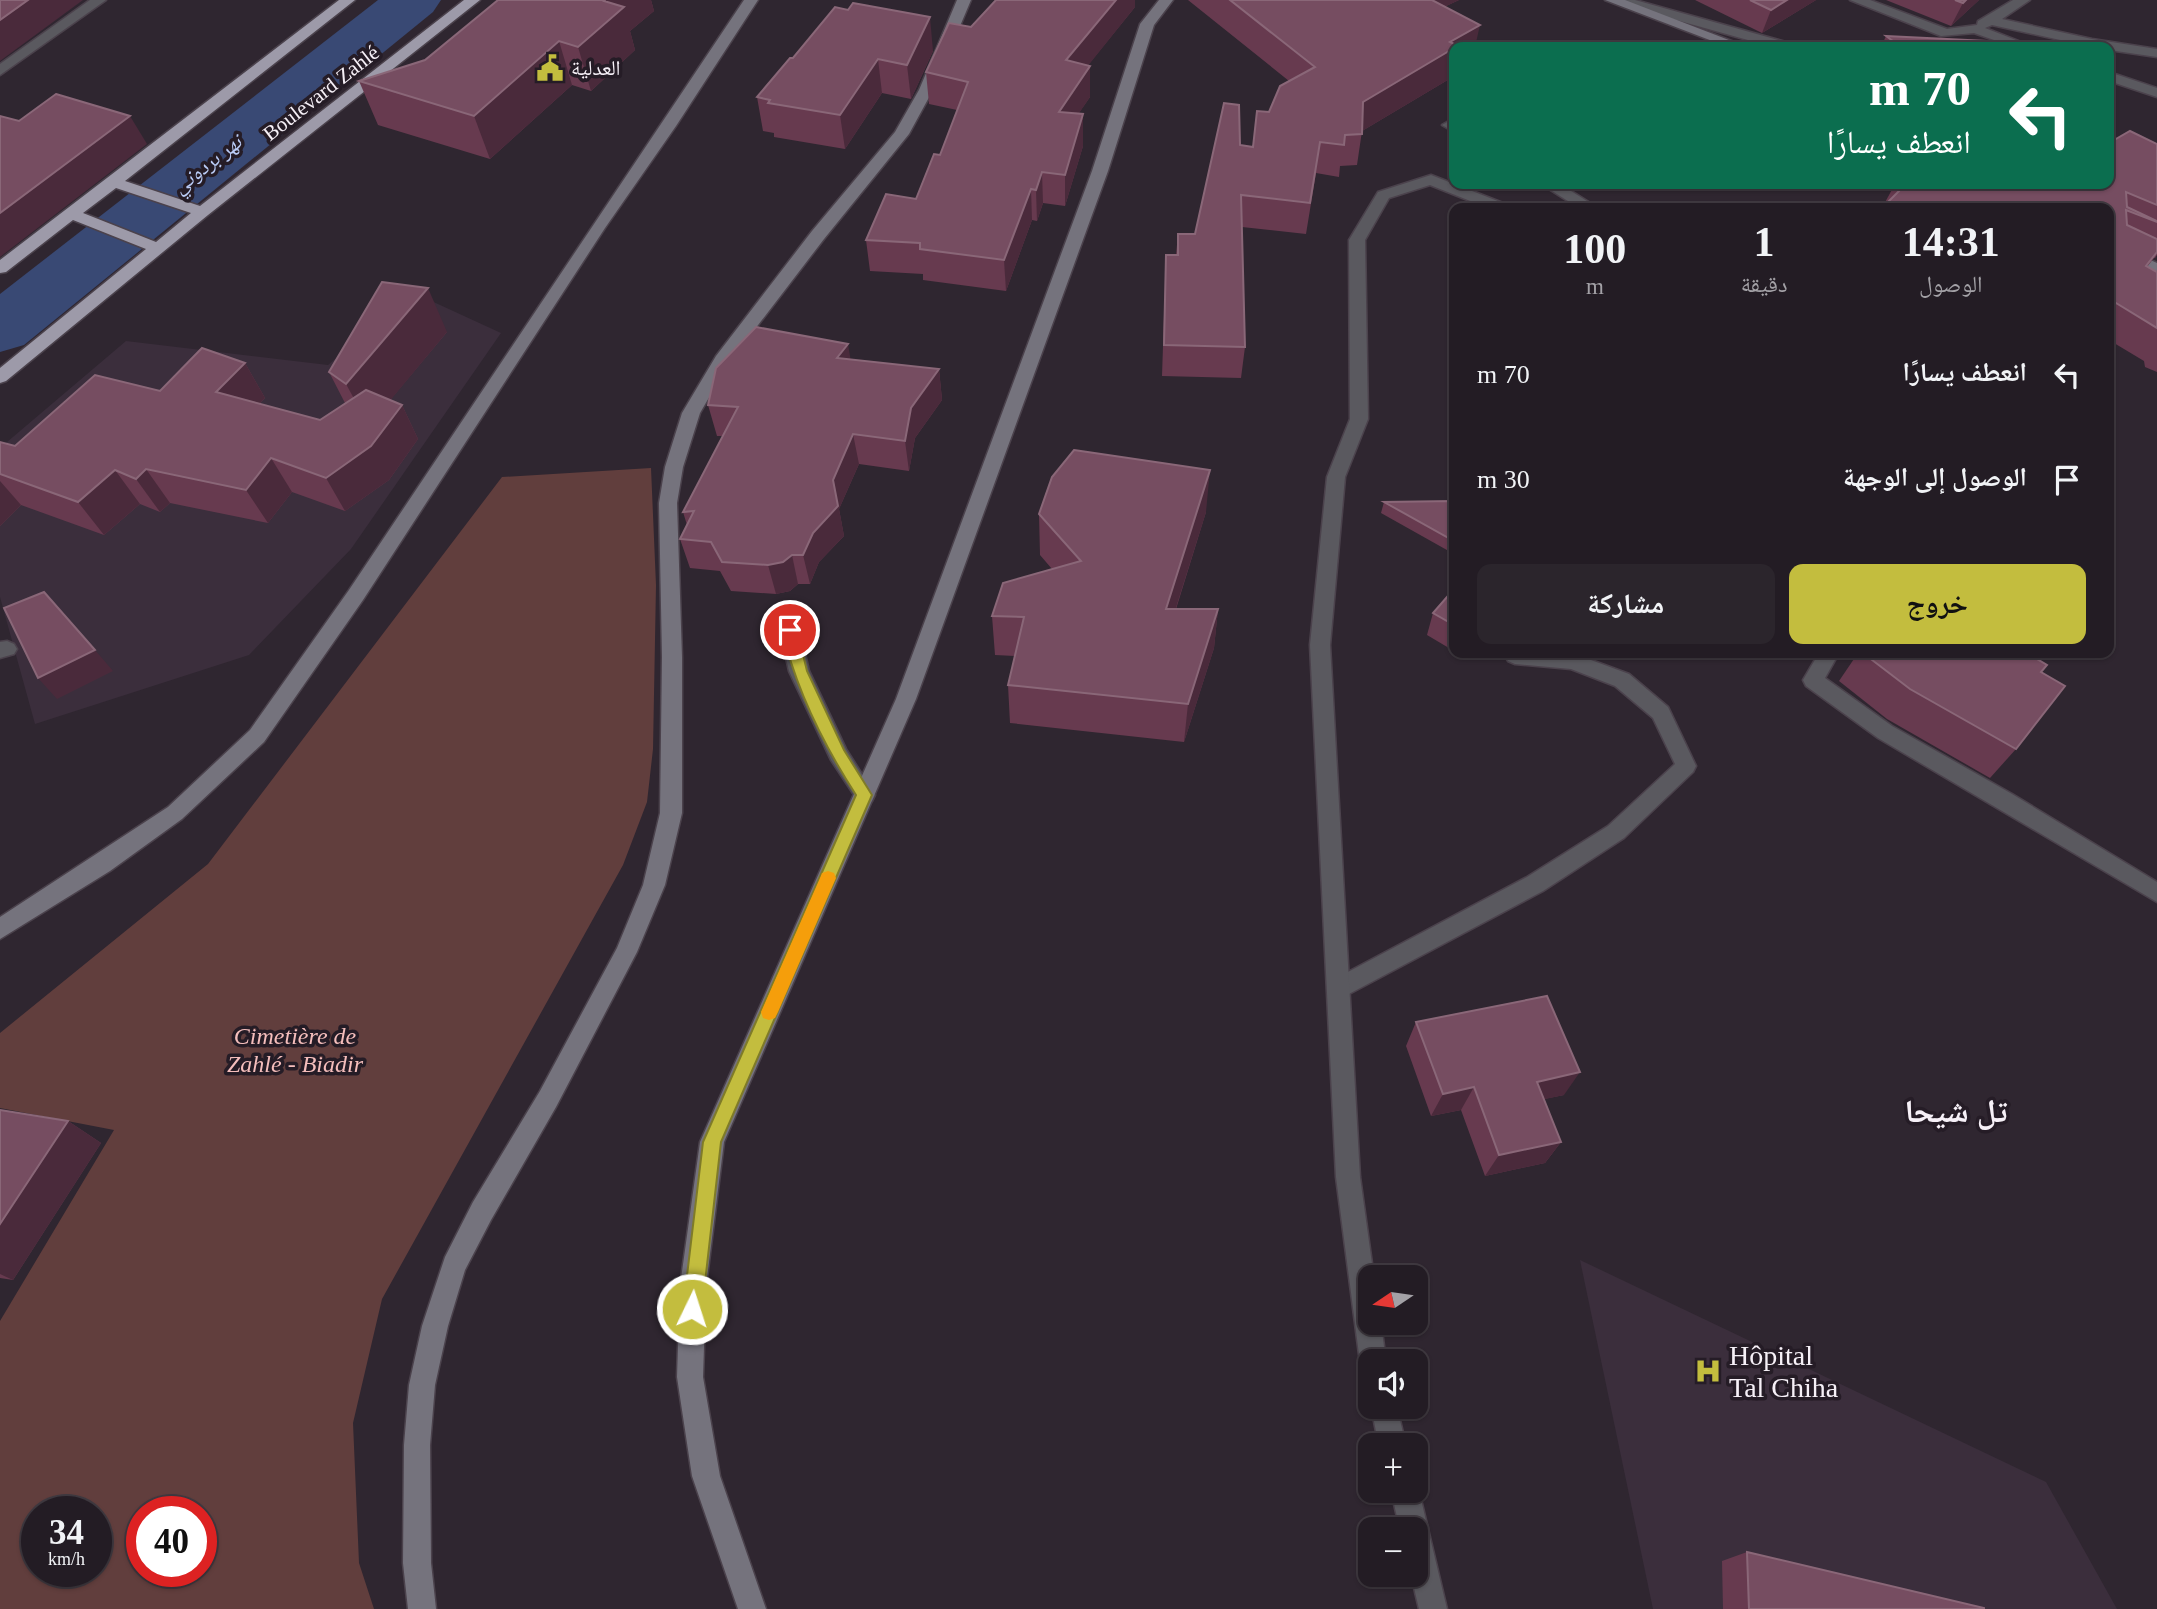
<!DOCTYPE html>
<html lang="ar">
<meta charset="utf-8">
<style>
:root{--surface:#231c24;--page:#2b252c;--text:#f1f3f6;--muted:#a3a1a6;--line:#403a41;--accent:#c3bd3e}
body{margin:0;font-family:"Times New Roman","Noto Naskh Arabic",serif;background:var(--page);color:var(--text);direction:rtl;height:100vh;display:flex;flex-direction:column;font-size:26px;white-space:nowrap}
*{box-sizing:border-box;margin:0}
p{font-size:23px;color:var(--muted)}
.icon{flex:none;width:38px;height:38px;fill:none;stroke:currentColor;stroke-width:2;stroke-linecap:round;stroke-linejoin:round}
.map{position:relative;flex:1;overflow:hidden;direction:ltr}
.details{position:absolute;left:1449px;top:203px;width:665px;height:455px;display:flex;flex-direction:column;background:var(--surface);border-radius:14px;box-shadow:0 2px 5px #0004,0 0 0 2px var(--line);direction:rtl}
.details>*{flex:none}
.hud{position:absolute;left:1449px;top:42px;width:665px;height:147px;border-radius:14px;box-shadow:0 2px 5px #0004,0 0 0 2px var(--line);direction:rtl;background:#0b6e4f;color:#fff;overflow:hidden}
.needle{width:46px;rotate:257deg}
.fabs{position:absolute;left:1358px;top:1265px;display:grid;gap:14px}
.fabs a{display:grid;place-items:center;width:70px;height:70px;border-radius:14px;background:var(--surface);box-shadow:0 2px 5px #0004,0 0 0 2px var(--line);font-size:35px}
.speed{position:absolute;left:21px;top:1496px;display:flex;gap:14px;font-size:35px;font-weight:700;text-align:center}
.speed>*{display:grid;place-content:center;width:91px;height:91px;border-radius:50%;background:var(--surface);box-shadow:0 2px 5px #0004,0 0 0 2px var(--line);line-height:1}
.speed small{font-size:18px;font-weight:400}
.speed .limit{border:10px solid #d22;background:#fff;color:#111}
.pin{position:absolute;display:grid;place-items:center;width:60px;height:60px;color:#fff;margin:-30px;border:4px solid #fff;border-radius:50%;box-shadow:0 2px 7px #0007}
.me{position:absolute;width:77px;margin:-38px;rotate:4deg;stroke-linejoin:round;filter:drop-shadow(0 0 5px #0008)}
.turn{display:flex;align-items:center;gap:24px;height:147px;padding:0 28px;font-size:32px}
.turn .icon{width:91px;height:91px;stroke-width:2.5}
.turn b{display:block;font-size:49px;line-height:60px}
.eta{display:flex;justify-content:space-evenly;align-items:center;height:119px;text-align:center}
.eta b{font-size:42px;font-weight:700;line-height:49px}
.primary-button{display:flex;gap:14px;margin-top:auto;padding:14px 28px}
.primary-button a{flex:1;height:80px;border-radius:14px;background:var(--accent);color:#111;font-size:28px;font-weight:700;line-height:80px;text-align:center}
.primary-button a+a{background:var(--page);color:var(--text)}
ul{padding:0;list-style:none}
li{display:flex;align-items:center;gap:21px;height:105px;padding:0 28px}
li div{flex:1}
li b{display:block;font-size:26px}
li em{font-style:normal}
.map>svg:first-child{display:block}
.built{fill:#3b2e3c}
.green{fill:#613e3d;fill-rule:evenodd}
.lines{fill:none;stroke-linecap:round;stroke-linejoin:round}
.river{fill:#394974;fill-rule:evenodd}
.lane-casing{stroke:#4b424c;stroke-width:3}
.street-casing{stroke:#4b424c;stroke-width:3}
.secondary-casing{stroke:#4b424c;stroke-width:3}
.highway-casing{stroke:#4b424c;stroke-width:3}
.lane{fill:#5a595f;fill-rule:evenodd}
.street{fill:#5a595f;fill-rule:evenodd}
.secondary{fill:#75737d;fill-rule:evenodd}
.highway{fill:#9d9aa9;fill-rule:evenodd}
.wall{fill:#673a4f}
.shaded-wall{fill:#4a2a3b}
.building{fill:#764d61;stroke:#8a6778;stroke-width:2}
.route{fill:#c3bd3e;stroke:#7f7b28;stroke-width:2}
.slow{fill:#f59e0b}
.labels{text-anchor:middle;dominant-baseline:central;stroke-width:7;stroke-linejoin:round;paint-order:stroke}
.far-poi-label{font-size:21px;fill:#f6f0f7;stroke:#251c26;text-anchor:start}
.far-street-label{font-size:21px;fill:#f6f0f7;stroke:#251c26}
.far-water-label{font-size:21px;font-style:italic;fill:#bbcdf8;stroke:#251c26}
.park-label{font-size:24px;font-style:italic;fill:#f5bebc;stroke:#251c26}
.near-poi-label{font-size:28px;fill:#f6f0f7;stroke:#251c26;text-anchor:start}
.district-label{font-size:32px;font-weight:bold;fill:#f6f0f7;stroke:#251c26}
</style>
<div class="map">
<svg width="2157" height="1609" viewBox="0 0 2157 1609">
<rect width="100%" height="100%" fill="#2f2630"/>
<g class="built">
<path d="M 414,293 L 501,333 L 351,549 L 249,655 L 35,724 L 0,597 L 0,448 L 126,341 L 328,365 Z"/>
<path d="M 1580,1260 L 2046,1482 L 2117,1609 L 1653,1609 Z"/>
</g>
<path class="green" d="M 651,468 L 656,585 L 653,749 L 647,802 L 623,865 L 382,1299 L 353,1423 L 359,1563 L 374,1609 L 0,1609 L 0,1321 L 114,1130 L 0,1108 L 0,1033 L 208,864 L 502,477 ZM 37,1512 L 96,1512 L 96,1572 L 37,1572 ZM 201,1512 L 201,1572 L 142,1572 L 142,1512 Z"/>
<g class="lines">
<path class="river" d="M 378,0 L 441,0 L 433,12 L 24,345 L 0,352 L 0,294 Z"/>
<defs>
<path id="lane" d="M 1507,653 L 1572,653 L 1629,674 L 1668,707 L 1696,766 L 1693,772 L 1624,838 L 1543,891 L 1347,995 L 1339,998 L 1331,995 L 1328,988 L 1331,981 L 1527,877 L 1608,826 L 1675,764 L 1653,718 L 1615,686 L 1571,669 L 1515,664 L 1508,661 L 1505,656 Z"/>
<g id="street">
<path d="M 90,0 L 106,0 L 0,75 L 0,64 Z"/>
<path d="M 1613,0 L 1635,0 L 1793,44 L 1795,47 L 1773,47 L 1615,3 Z"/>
<path d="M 1850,0 L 1870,0 L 1947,29 L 1977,25 L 1978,21 L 2013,0 L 2030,0 L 2002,19 L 2092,39 L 2157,49 L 2157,57 L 2109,50 L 2109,47 L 2092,47 L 1992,25 L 1985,28 L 2034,47 L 2014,47 L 1974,33 L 1941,36 Z"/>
<path d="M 2109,72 L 2157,88 L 2157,97 L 2109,81 Z"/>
<path d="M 1449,121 L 1454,122 L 1454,132 L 1442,125 Z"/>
<path d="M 1431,175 L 1508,205 L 1510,208 L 1488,208 L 1430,185 L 1389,198 L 1365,240 L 1368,419 L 1345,477 L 1330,645 L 1360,1177 L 1374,1278 L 1370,1278 L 1370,1323 L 1381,1323 L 1386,1362 L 1370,1362 L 1370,1374 L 1364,1371 L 1360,1362 L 1336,1177 L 1310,645 L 1327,477 L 1350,419 L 1349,240 L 1378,192 Z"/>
<path d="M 1541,184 L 1560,184 L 1598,208 L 1579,208 Z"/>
<path d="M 785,603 L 792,605 L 795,610 L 809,671 L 846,749 L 875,795 L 872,801 L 865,804 L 858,801 L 831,760 L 789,671 L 775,610 L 778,605 Z"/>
<path d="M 7,641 L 14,644 L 17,649 L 14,654 L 0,658 L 0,642 Z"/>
<path d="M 1819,653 L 1839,653 L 1825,678 L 1892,726 L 2012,794 L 2157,882 L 2157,902 L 1878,738 L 1806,686 L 1803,680 Z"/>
<path d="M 1371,1407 L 1397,1407 L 1406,1446 L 1379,1446 Z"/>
<path d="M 1416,1484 L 1419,1491 L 1447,1609 L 1419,1609 L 1411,1575 L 1416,1575 L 1416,1530 L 1400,1530 L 1391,1491 L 1416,1491 Z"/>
</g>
<g id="secondary">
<path d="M 744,0 L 758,0 L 676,126 L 605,228 L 363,600 L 264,742 L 182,819 L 110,871 L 0,939 L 0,917 L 168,807 L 250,730 L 349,590 Z"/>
<path d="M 957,0 L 971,0 L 933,90 L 909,134 L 824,239 L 729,363 L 700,413 L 683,467 L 677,503 L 682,657 L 682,813 L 665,885 L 637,952 L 556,1107 L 491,1220 L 465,1270 L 448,1326 L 435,1385 L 430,1445 L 431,1563 L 436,1609 L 408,1609 L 403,1563 L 404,1445 L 409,1385 L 422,1326 L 445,1257 L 473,1202 L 540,1091 L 617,948 L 643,885 L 660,813 L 662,657 L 659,503 L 665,467 L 682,413 L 716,356 L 812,231 L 895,132 L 919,90 Z"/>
<path d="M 1159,0 L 1173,0 L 1154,25 L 1108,171 L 916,699 L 724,1142 L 706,1286 L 703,1377 L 720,1476 L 766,1609 L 738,1609 L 692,1476 L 677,1377 L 680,1286 L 700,1142 L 896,699 L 1092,171 L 1140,24 Z"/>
<path d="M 1605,0 L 1625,0 L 1747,47 L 1728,47 Z"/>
<path d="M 2109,241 L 2157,263 L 2157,275 L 2109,252 Z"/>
</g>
<path id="highway" d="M 339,0 L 355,0 L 125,181 L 200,206 L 464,0 L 480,0 L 208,215 L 6,381 L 0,383 L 0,368 L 146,249 L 73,220 L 6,272 L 0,273 L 0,260 ZM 116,188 L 191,213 L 156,242 L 83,213 Z"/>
</defs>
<use href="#lane" class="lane-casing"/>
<use href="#street" class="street-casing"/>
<use href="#secondary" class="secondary-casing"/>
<use href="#highway" class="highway-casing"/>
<use href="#lane" class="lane"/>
<use href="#street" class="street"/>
<use href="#secondary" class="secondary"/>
<use href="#highway" class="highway"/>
</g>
<g class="wall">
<path d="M 498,0 L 651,0 L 654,11 L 630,31 L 635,50 L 591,91 L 572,85 L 490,159 L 378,125 L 359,81 L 425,60 Z"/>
<path d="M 1188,0 L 1459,0 L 1444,7 L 1453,68 L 1451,78 L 1362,131 L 1357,165 L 1340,166 L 1339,177 L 1316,173 L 1306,234 L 1242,227 L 1245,347 L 1241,378 L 1162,376 L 1166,255 L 1176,255 L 1178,234 L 1195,234 L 1240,145 L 1253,147 L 1289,81 Z"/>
<path d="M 1695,0 L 1816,0 L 1762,33 Z"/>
<path d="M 1886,0 L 1979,0 L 1951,26 Z"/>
<path d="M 1135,7 L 1088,65 L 1090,66 L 1090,97 L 1078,114 L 1083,146 L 1065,206 L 1043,203 L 1037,221 L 1032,220 L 1006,291 L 923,280 L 923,274 L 870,271 L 866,240 L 916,199 L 940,155 L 957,110 L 929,104 L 926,72 Z"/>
<path d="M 1886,36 L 2087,46 L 2086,47 L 1881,47 Z"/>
<path d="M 933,51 L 911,99 L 882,93 L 845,149 L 774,137 L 774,133 L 763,131 L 757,97 L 793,58 Z"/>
<path d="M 2157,144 L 2157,255 L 2155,258 L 2154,258 L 2147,267 L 2157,272 L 2157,372 L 2145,367 L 2144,361 L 2109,340 L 2109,208 L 1882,208 L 1895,184 L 2023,184 L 2032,188 L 2109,184 Z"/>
<path d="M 447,332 L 390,400 L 402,405 L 418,439 L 389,480 L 345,511 L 292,492 L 268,523 L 170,503 L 160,512 L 140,504 L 104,535 L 21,505 L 0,526 L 0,442 L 15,446 L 160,391 L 245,363 L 265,398 L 259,404 L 320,420 L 345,403 L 329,372 Z"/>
<path d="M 850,360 L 939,369 L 942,400 L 915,438 L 909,471 L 859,464 L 839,509 L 844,536 L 819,562 L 810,584 L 798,584 L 790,591 L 776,594 L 731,591 L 720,571 L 690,568 L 680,539 L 687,525 L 683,512 L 723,436 L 717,436 L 708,405 Z"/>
<path d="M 1454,501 L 1454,554 L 1381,513 L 1384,502 Z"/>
<path d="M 1206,512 L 1176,609 L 1218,609 L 1214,648 L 1184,742 L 1010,723 L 1008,685 L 1015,656 L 995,655 L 992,616 L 1052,569 L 1040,555 L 1039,514 Z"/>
<path d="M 1454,589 L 1454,651 L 1427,635 L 1433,613 Z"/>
<path d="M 1458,653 L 1473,653 L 1468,659 Z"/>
<path d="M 1858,653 L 2027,653 L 2041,672 L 2016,749 L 1990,778 L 1887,719 L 1839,681 Z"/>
<path d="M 1416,1022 L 1564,1095 L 1544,1099 L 1561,1142 L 1545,1163 L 1485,1176 L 1461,1110 L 1431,1116 L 1406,1046 Z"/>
<path d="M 0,1110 L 68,1121 L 101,1143 L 13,1280 L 0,1278 Z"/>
<path d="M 1747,1552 L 1984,1609 L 1723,1609 L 1722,1561 Z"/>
</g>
<g class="shaded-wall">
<path d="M 28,0 L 83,0 L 0,61 L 0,20 Z"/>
<path d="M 605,0 L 651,0 L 654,11 L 630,31 L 635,50 L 591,91 L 578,47 Z"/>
<path d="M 1116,0 L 1135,0 L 1135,7 L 1067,92 L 1066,60 Z"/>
<path d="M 1415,0 L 1459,0 L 1410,23 Z"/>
<path d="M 1787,0 L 1816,0 L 1762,33 L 1771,10 Z"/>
<path d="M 1966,0 L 1979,0 L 1951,26 L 1963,3 Z"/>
<path d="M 930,17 L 933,51 L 911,99 L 907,65 Z"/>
<path d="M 1480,25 L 1475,47 L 1454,47 L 1454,68 L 1453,68 L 1451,78 L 1357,134 L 1363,102 L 1450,42 Z"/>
<path d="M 559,41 L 572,85 L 490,159 L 474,116 Z"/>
<path d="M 878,59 L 882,93 L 845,149 L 840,115 Z"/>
<path d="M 1090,66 L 1090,97 L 1059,143 L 1059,112 Z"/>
<path d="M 1083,114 L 1083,146 L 1065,206 L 1065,175 Z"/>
<path d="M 130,116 L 147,144 L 0,257 L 0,213 Z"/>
<path d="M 1042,172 L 1043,203 L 1037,221 L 1036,190 Z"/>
<path d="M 1031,189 L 1032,220 L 1006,291 L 1004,260 Z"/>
<path d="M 428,288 L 447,332 L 369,426 L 346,384 Z"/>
<path d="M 848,344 L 853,374 L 837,358 Z"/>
<path d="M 245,363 L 265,398 L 237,426 L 216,392 Z"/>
<path d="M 939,369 L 942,400 L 915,438 L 909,471 L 905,441 L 911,408 Z"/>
<path d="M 402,405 L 418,439 L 389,480 L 345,511 L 326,478 Z"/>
<path d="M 853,434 L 859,464 L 839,509 L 844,536 L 819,562 L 810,584 L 803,555 L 833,480 Z"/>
<path d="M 271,458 L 292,492 L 268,523 L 246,490 Z"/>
<path d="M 146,469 L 170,503 L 160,512 L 136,479 Z"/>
<path d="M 115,470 L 140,504 L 104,535 L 78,502 Z"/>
<path d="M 1210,470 L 1206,512 L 1163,649 L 1166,609 Z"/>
<path d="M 0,481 L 21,505 L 0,526 Z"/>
<path d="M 792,555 L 798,584 L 790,591 L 776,594 L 768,565 Z"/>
<path d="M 1218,609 L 1214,648 L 1184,742 L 1188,704 Z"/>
<path d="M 95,650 L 113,671 L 57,699 L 38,678 Z"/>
<path d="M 1580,1072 L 1564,1095 L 1522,1104 L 1537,1082 Z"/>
<path d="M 1474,1087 L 1461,1110 L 1431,1116 L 1443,1094 Z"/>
<path d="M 68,1121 L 101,1143 L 13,1280 L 0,1274 L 0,1224 Z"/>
<path d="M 1561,1142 L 1545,1163 L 1485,1176 L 1499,1155 Z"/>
</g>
<g class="building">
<path d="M 0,0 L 28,0 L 0,20 Z"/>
<path d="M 498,0 L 605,0 L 604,1 L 624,7 L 578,47 L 559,41 L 474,116 L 359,81 L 425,60 Z"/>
<path d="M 996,0 L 1116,0 L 1066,60 L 1090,66 L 1059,112 L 1083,114 L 1065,175 L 1042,172 L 1036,190 L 1031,189 L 1004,260 L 920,249 L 920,243 L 866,240 L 886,194 L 916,199 L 934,154 L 940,155 L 968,82 L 926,72 L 949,23 L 971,27 Z"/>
<path d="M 1230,0 L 1432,0 L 1480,25 L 1450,42 L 1458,46 L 1454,47 L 1454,48 L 1363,102 L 1362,134 L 1345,135 L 1344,145 L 1320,142 L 1310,203 L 1241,195 L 1245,347 L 1164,345 L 1166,255 L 1178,255 L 1178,234 L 1195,234 L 1224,103 L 1239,105 L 1240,145 L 1253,147 L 1257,111 L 1269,112 L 1280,86 L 1315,67 Z"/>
<path d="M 1750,0 L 1787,0 L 1771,10 Z"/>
<path d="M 1955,0 L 1966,0 L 1963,3 Z"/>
<path d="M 853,3 L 930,17 L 907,65 L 878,59 L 840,115 L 768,103 L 770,100 L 757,97 L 790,58 L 793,58 L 835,7 L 848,10 Z"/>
<path d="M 1886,36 L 2087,46 L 2083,47 L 1901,47 Z"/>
<path d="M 56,94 L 130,116 L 0,213 L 0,116 L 19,121 Z"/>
<path d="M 2130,131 L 2157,144 L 2157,205 L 2126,192 L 2127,207 L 2157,221 L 2157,222 L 2126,210 L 2127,225 L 2157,239 L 2157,252 L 2146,266 L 2157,272 L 2157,328 L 2116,303 L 2109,312 L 2109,208 L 1882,208 L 1905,185 L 1903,184 L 2023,184 L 2032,188 L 2040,184 L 2109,184 L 2109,143 Z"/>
<path d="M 382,282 L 428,288 L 346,384 L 329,372 Z"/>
<path d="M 756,327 L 848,344 L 837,358 L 939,369 L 911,408 L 905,441 L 853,434 L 833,480 L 838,506 L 813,533 L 803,555 L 792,555 L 783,562 L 768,565 L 722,562 L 711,542 L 680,539 L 694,511 L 683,512 L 738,407 L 708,405 L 716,368 Z"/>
<path d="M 202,348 L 245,363 L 216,392 L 320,420 L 366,390 L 402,405 L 371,446 L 326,478 L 271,458 L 246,490 L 146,469 L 136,479 L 115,470 L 78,502 L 0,474 L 0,442 L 15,446 L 95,375 L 160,391 Z"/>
<path d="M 1074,450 L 1210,470 L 1166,609 L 1218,609 L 1188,704 L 1008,685 L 1024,617 L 992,616 L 1003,583 L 1081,561 L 1039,514 L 1052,477 Z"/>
<path d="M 1454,501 L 1454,541 L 1384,502 Z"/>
<path d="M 1454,589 L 1454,625 L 1433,613 Z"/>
<path d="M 44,592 L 95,650 L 38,678 L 4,608 Z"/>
<path d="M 1863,653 L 2027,653 L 2047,665 L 2041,672 L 2065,686 L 2016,749 L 1910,689 Z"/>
<path d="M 1547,996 L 1580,1072 L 1537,1082 L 1561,1142 L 1499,1155 L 1474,1087 L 1443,1094 L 1416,1022 Z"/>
<path d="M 0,1110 L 68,1121 L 0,1224 Z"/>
<path d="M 1747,1552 L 1984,1608 L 1984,1609 L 1749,1609 Z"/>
</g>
<path class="route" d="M 790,624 L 797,630 L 807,671 L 844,750 L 872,795 L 721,1142 L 702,1309 L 699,1316 L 692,1319 L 686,1316 L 683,1309 L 703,1142 L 856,795 C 823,744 796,690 782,630 Z"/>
<path class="slow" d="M 828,871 L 834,873 L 836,878 L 778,1012 L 775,1018 L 769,1020 L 763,1018 L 761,1012 L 820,878 L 822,873 Z"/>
<defs>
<symbol id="civic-bare" viewBox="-9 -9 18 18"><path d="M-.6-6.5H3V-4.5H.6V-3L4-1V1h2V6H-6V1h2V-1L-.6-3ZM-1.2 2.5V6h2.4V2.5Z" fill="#c3bd3e" stroke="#251c26" stroke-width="2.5" paint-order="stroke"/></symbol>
<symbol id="hospital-bare" viewBox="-9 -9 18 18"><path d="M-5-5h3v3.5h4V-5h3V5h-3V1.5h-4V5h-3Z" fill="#c3bd3e" stroke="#251c26" stroke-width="2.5" paint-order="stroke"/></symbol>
</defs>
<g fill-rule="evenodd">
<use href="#civic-bare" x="531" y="49" width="38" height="38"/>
<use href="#hospital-bare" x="1689" y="1352" width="38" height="38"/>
</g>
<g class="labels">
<g class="far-poi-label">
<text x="571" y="68">العدلية</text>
</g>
<g class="far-street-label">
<text transform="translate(321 93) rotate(-38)">Boulevard Zahlé</text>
</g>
<g class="far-water-label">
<text transform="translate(207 164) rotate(-38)">نهر بردوني</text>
</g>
<g class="park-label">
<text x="295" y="1036">Cimetière de<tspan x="295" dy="28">Zahlé - Biadir</tspan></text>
</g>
<g class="near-poi-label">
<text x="1729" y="1355">Hôpital<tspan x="1729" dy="32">Tal Chiha</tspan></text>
</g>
<g class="district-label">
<text x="1956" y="1111">تل شيحا</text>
</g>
</g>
</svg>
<div class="fabs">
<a><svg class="needle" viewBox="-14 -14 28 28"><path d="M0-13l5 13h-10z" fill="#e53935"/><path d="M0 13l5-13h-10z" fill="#a3a1a6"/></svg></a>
<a><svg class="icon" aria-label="sound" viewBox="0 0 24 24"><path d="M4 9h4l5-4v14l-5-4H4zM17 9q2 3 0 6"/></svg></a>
<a>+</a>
<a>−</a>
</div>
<div class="speed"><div>34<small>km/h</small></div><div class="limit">40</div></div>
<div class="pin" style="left:790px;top:630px;background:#d93025"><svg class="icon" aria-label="arrive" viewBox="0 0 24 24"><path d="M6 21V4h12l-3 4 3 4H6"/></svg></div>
<svg class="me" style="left:692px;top:1309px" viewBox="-20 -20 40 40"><circle r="17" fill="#c3bd3e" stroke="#fff" stroke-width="3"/><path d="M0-11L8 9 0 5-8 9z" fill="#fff"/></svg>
<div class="hud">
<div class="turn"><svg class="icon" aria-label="left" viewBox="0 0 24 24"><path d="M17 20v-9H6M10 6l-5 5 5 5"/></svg><div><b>70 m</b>انعطف يسارًا</div></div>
</div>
<section class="details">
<div class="eta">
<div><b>14:31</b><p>الوصول</p></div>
<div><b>1</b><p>دقيقة</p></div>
<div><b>100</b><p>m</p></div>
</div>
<ul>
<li><svg class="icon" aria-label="left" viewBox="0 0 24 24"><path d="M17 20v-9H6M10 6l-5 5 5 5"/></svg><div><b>انعطف يسارًا</b></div><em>70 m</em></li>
<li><svg class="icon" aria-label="arrive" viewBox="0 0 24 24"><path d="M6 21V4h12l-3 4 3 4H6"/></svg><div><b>الوصول إلى الوجهة</b></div><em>30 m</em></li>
</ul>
<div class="primary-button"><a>خروج</a><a>مشاركة</a></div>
</section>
</div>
